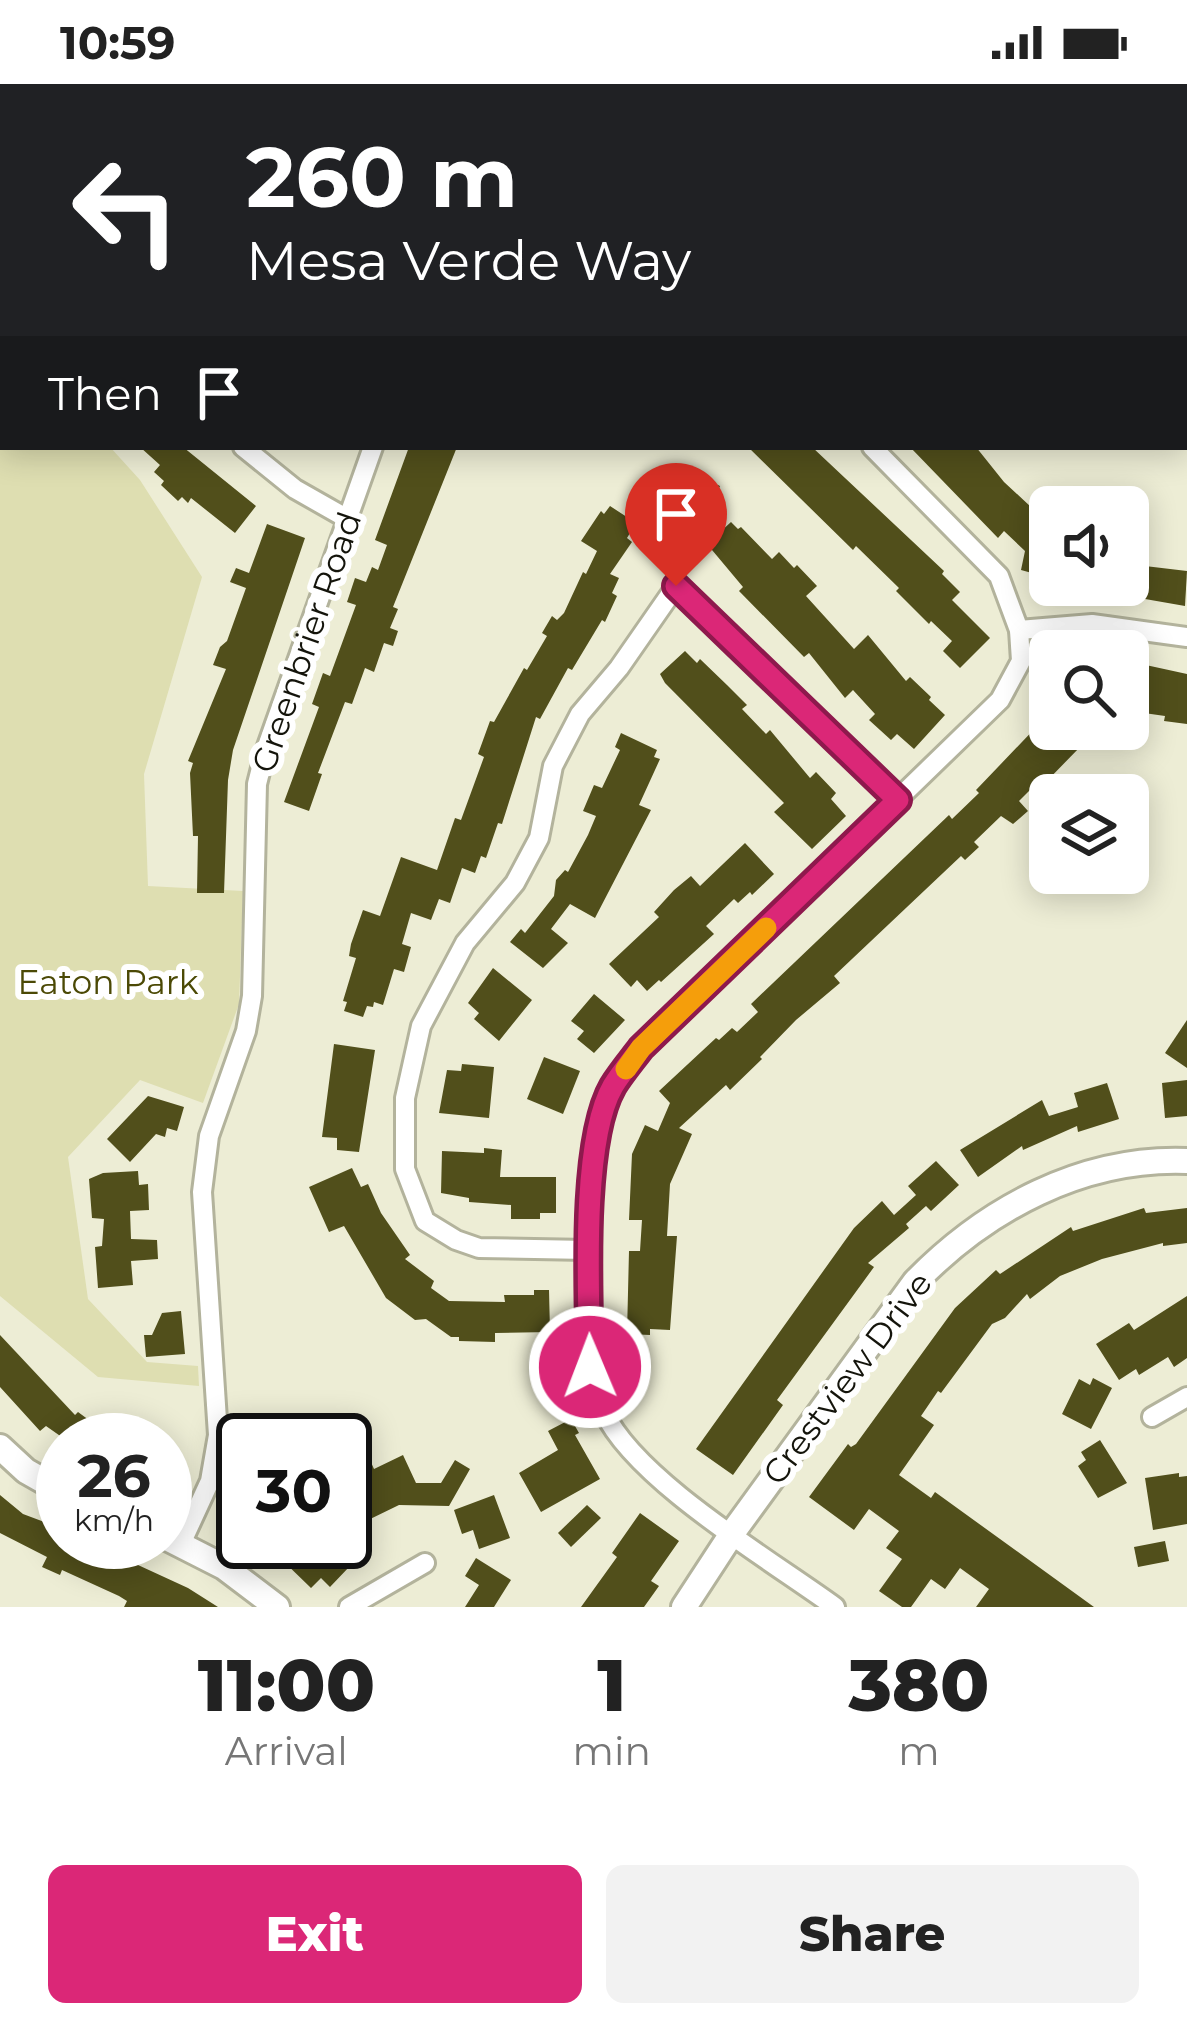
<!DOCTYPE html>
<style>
:root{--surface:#fff;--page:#f2f2f2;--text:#222;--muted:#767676;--accent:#db2777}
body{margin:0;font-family:Montserrat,sans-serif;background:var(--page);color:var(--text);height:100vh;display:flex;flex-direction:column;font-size:45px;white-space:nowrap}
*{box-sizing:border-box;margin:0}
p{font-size:39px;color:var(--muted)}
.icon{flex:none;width:66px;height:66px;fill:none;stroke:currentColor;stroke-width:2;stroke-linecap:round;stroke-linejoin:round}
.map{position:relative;height:1523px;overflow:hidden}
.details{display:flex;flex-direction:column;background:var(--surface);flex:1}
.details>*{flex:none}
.guide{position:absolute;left:0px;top:0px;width:1188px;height:366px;box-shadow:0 6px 30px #0003;background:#202124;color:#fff;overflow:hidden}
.controls{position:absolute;left:1029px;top:402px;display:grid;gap:24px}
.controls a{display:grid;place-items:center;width:120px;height:120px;border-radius:18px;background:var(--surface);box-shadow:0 6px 30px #0003;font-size:60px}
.speed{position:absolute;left:36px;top:1329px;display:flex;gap:24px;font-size:60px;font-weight:700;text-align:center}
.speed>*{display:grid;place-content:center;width:156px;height:156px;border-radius:50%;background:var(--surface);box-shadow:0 6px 30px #0003;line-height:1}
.speed small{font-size:30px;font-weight:400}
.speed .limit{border:6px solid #111;border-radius:18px;background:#fff;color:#111}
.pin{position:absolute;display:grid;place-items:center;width:102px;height:102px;color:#fff;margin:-123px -51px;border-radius:50% 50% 50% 0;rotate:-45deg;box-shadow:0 0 12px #0007}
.pin .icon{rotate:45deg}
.me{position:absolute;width:132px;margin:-66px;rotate:359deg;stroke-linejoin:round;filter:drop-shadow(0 0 9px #0008)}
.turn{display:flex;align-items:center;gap:42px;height:252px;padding:0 48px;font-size:54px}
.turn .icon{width:156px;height:156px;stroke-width:2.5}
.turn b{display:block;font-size:84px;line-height:102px}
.then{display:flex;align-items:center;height:114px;padding:0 48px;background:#0003;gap:24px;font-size:45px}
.eta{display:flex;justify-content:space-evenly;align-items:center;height:204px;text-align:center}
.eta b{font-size:72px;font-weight:800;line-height:84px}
.action{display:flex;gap:24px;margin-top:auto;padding:24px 48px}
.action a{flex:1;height:138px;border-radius:18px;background:var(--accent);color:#fff;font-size:48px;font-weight:800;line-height:138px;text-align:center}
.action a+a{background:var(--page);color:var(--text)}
.status{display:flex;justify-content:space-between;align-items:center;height:84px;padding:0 60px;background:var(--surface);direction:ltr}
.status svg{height:33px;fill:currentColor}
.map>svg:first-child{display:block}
.green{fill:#dedeb1}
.building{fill:#514f1b}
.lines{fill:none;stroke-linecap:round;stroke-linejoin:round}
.minor-casing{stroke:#b3b39c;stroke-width:24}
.secondary-casing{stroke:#b3b39c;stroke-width:30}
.minor{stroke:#fff;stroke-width:18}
.secondary{stroke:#fff;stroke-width:24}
.route-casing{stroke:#8e194d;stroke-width:30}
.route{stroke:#db2777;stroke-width:21}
.slow{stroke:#f59e0b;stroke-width:21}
.labels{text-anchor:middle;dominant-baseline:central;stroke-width:12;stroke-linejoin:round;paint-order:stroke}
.street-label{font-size:33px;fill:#14140b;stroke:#fff}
.park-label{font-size:33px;fill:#4b4905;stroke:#fff}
</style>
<div class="status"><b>10:59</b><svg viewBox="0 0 49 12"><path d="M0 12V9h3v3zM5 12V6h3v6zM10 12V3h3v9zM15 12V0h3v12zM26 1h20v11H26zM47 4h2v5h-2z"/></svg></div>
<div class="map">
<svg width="1187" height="1523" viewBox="0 0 1187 1523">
<rect width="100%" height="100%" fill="#ededd5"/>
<path class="green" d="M 0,140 L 3,363 L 110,363 L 140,396 L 202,493 L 144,690 L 148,802 L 243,807 L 239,920 L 203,1019 L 140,996 L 68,1073 L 88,1215 L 147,1278 L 198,1282 L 199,1302 L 98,1293 L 0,1212 Z"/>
<g class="building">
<path d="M 140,363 L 183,363 L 256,422 L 235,449 L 191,414 L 188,419 L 182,413 L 178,417 L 161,401 L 164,397 L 154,388 L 160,381 Z"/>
<path d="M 409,363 L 457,363 L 393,523 L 398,525 L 390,544 L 398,547 L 393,562 L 384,559 L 374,588 L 365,584 L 352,620 L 345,618 L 318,689 L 322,690 L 309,727 L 284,718 L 319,623 L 312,620 L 323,589 L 330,592 L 356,521 L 347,518 L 355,494 L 366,498 L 372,483 L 378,486 L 387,461 L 375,456 Z"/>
<path d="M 748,363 L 812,363 L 944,487 L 942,490 L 960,508 L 952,516 L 990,554 L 960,584 L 943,567 L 952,557 L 931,537 L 929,540 L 896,507 L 899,504 L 856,462 L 853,466 Z"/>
<path d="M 910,363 L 976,363 L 1004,398 L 1031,423 L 1034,420 L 1046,430 L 1036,441 L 1050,452 L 1050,494 L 1021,486 L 1025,467 L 1004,447 L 998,454 Z"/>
<path d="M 673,380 L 720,402 L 699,446 L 661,424 L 667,412 L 660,408 Z"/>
<path d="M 610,422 L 636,439 L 627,454 L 632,458 L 610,490 L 619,494 L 612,509 L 617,512 L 605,538 L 602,536 L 572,586 L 568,584 L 540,635 L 536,633 L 502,740 L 498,739 L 486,774 L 481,772 L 475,789 L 462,784 L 450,819 L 439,815 L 431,836 L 411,829 L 402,860 L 411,863 L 404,888 L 394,885 L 383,921 L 374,918 L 373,923 L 367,922 L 363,933 L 344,927 L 347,918 L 343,917 L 356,874 L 349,872 L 351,860 L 363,826 L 380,832 L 401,773 L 437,786 L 455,734 L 461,736 L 484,673 L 478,670 L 490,637 L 494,638 L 524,584 L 527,586 L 547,552 L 542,549 L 552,532 L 557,536 L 564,529 L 583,488 L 586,490 L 597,467 L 581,457 L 601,427 L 604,430 Z"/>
<path d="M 731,438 L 738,445 L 741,443 L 772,475 L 779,468 L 794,484 L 797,481 L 817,502 L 806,512 L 854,565 L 868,551 L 906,597 L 910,593 L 931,613 L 929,616 L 945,631 L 914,665 L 897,650 L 891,656 L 869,636 L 875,630 L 853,606 L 845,614 L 809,569 L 804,573 L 739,507 L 743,503 L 707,460 Z"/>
<path d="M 267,440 L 305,454 L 233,666 L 228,696 L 224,809 L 197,809 L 198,752 L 193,752 L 190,689 L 193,679 L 188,677 L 226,585 L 213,581 L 220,563 L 227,557 L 246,504 L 230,498 L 236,484 L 249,489 Z"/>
<path d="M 1128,480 L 1187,487 L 1185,522 L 1128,512 Z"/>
<path d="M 685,567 L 697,579 L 700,575 L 727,601 L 747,621 L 742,625 L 766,650 L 770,646 L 810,694 L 816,688 L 836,709 L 831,715 L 846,732 L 812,765 L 774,728 L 784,719 L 665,599 L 660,590 Z"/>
<path d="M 1132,578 L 1187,590 L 1187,640 L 1164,637 L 1165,632 L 1130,627 L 1133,610 L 1128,610 L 1128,580 Z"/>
<path d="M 1042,637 L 1049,645 L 1064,645 L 1081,662 L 1043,701 L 1039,697 L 1019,717 L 1028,727 L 1013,740 L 1001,732 L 974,758 L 979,763 L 965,776 L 961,772 L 834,892 L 840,899 L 796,936 L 760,973 L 762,975 L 730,1006 L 726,1001 L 679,1044 L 692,1050 L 670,1100 L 667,1152 L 677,1152 L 670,1246 L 650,1245 L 650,1251 L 627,1250 L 629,1167 L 640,1167 L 642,1136 L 629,1136 L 632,1070 L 645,1041 L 658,1047 L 670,1019 L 659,1007 L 716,954 L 719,956 L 732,944 L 737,948 L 758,928 L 751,920 L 949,731 L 952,735 L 979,709 L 976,706 Z"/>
<path d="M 621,649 L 657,666 L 654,673 L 660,675 L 639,721 L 651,726 L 595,834 L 570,820 L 551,845 L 568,859 L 543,884 L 510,858 L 521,845 L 525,849 L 554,812 L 556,796 L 565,786 L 568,788 L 588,751 L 596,732 L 583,727 L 594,701 L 602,704 L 620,666 L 615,663 Z"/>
<path d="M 745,759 L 774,790 L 752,811 L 750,808 L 738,819 L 734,815 L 706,842 L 714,850 L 661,898 L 659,896 L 647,907 L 637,896 L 631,903 L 609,880 L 659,833 L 654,828 L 674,806 L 691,792 L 700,802 Z"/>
<path d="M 493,884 L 532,916 L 499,957 L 474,935 L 479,929 L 468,919 Z"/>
<path d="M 594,910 L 625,936 L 594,969 L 577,955 L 584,947 L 571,937 Z"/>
<path d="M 1187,936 L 1187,984 L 1165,969 Z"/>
<path d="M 334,960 L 375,966 L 359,1068 L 337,1066 L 337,1054 L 322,1053 Z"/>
<path d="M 544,973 L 580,987 L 563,1030 L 527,1015 Z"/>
<path d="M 462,980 L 494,983 L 489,1034 L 439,1029 L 447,986 L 461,987 Z"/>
<path d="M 1187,996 L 1187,1032 L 1165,1034 L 1162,999 Z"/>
<path d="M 1107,999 L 1119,1035 L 1078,1048 L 1077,1042 L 1023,1066 L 1022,1062 L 978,1093 L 960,1066 L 1042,1016 L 1049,1032 L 1078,1023 L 1074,1009 Z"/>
<path d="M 148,1012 L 184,1023 L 177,1047 L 167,1044 L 165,1053 L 156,1050 L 130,1078 L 107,1055 Z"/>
<path d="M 484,1064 L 502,1066 L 500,1093 L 556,1093 L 556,1129 L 540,1129 L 540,1135 L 511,1135 L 511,1121 L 469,1118 L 469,1114 L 441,1109 L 442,1067 L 484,1069 Z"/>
<path d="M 936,1077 L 959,1101 L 931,1127 L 926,1122 L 906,1140 L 909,1144 L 868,1179 L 874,1183 L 777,1316 L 783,1321 L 733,1391 L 696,1365 L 854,1144 L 882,1117 L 894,1131 L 916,1111 L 908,1102 Z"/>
<path d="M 352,1084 L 361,1103 L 368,1100 L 381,1129 L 410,1171 L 405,1175 L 434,1197 L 431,1204 L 449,1217 L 505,1218 L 504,1211 L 534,1211 L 534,1206 L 549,1206 L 550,1248 L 495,1249 L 495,1258 L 459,1257 L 459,1253 L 451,1253 L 426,1235 L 415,1236 L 386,1214 L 344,1142 L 329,1148 L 309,1103 Z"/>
<path d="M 138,1087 L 139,1101 L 148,1100 L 149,1126 L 130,1127 L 131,1155 L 157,1156 L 158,1175 L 131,1177 L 133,1201 L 98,1204 L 95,1163 L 102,1162 L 104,1135 L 92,1134 L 89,1095 L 103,1089 Z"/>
<path d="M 1144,1124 L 1146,1129 L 1187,1124 L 1187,1159 L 1163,1162 L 1163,1159 L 1102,1175 L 1060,1192 L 1030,1215 L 1027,1210 L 1005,1234 L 992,1240 L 941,1309 L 938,1307 L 921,1332 L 934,1341 L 899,1391 L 931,1414 L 935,1408 L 1094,1523 L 976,1523 L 989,1505 L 960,1484 L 945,1505 L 931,1495 L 911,1523 L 902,1523 L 879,1507 L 902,1475 L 886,1464 L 899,1447 L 869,1425 L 854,1446 L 809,1413 L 848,1360 L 851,1363 L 856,1360 L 955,1224 L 996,1186 L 1000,1190 L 1071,1143 L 1073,1147 Z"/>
<path d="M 1187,1212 L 1187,1274 L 1174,1283 L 1168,1273 L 1139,1291 L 1136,1285 L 1119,1296 L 1096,1260 L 1129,1239 L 1134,1246 Z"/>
<path d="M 181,1227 L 185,1270 L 146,1273 L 144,1251 L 152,1251 L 162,1229 Z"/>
<path d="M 0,1251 L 75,1331 L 78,1328 L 116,1356 L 66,1356 L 46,1342 L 40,1347 L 0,1303 Z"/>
<path d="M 1093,1294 L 1112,1304 L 1091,1345 L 1062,1330 L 1079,1295 L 1090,1301 Z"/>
<path d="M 571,1335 L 579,1349 L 575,1351 L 600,1395 L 541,1428 L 519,1389 L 558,1366 L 548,1347 Z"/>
<path d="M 1100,1356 L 1127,1399 L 1098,1414 L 1078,1382 L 1086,1376 L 1081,1368 Z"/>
<path d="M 403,1371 L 416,1399 L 441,1399 L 455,1376 L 470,1385 L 449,1422 L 399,1421 L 362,1439 L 371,1458 L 357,1464 L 345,1440 L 345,1410 L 359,1403 L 351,1385 L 370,1376 L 374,1385 Z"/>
<path d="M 1179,1389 L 1179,1393 L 1187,1392 L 1187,1440 L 1153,1446 L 1145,1394 Z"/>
<path d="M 0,1411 L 23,1430 L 63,1445 L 63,1458 L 88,1458 L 188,1504 L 218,1523 L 124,1523 L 127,1517 L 119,1512 L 62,1486 L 60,1491 L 42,1483 L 47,1473 L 0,1449 Z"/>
<path d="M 494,1411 L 510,1454 L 479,1465 L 473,1446 L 462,1450 L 454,1426 Z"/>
<path d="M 587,1421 L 601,1434 L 571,1463 L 558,1449 Z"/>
<path d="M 640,1429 L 679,1457 L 651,1497 L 659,1502 L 644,1523 L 581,1523 L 617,1473 L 612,1469 Z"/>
<path d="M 1165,1457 L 1169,1477 L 1138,1483 L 1134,1463 Z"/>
<path d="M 288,1458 L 325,1458 L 350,1482 L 330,1503 L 321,1494 L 311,1504 L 276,1470 Z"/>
<path d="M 476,1474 L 511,1496 L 494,1523 L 465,1523 L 479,1501 L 465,1492 Z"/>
</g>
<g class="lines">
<defs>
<g id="minor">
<path d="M 399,0 L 400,3"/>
<path d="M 661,3 L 662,0"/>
<path d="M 1039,3 L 1040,0"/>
<path d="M 1185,142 L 1187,156"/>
<path d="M 243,363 L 295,405 L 346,434"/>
<path d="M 1019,546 L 1092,540 L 1187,553"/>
<path d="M 588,1166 L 479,1164 L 456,1156 L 425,1137 L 405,1085 L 405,1014 L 421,942 L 465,859 L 515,799 L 539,754 L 553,682 L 580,630 L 619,584 L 676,502 L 898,716"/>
<path d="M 1152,1333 L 1187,1313"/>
<path d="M 181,1460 L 210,1397 L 218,1351 L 202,1108 L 209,1052 L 246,947 L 252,912 L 257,700 L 265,668 L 373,363"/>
<path d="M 349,1523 L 425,1479"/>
<path d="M 835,1523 C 772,1477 635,1396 604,1328 C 582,1280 586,1198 590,1146 C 593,1100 589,1041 614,1001 C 622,988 632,976 641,964 L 1000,616 L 1021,577 L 1019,546 L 999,492 L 872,363"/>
</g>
<g id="secondary">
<path d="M 0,1363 L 26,1387 L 63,1408"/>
<path d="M 165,1453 L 224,1483 L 277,1523"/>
<path d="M 684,1523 L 733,1448 L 915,1198 C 986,1125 1082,1073 1187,1077"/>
</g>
</defs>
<use href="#minor" class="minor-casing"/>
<use href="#secondary" class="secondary-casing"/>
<use href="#minor" class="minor"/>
<use href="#secondary" class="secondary"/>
</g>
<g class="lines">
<defs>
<path id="route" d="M 590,1283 C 589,1215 580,1059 613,1002 C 621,989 632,976 641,964 L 898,716 L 676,502"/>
</defs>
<use href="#route" class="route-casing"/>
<use href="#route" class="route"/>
<path class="slow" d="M 626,985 L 641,964 L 766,844"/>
</g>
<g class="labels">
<g class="street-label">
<text transform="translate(306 558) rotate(-71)">Greenbrier Road</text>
<text transform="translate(847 1294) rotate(-53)">Crestview Drive</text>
</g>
<g class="park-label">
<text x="108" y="898">Eaton Park</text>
</g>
</g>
</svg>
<div class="controls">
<a><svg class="icon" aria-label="sound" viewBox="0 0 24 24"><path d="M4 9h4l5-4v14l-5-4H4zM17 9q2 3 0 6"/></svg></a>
<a><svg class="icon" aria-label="search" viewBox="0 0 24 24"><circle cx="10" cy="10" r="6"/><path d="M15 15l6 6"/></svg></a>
<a><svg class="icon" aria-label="layers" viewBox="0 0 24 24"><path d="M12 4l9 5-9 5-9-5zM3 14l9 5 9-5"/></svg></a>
</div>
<div class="speed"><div>26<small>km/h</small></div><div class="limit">30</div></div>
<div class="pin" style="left:676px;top:502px;background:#d93025"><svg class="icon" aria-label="arrive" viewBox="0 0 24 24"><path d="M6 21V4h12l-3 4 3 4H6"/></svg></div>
<svg class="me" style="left:590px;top:1283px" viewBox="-20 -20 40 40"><circle r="17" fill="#db2777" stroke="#fff" stroke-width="3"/><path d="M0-11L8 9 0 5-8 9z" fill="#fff"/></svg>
<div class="guide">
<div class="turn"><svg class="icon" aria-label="left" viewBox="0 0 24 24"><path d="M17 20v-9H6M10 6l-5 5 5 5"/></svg><div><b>260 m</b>Mesa Verde Way</div></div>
<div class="then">Then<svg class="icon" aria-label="arrive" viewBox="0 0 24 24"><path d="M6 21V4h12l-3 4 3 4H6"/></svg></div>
</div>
</div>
<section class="details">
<div class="eta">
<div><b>11:00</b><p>Arrival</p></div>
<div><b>1</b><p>min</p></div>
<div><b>380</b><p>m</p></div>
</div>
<div class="action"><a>Exit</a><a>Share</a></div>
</section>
